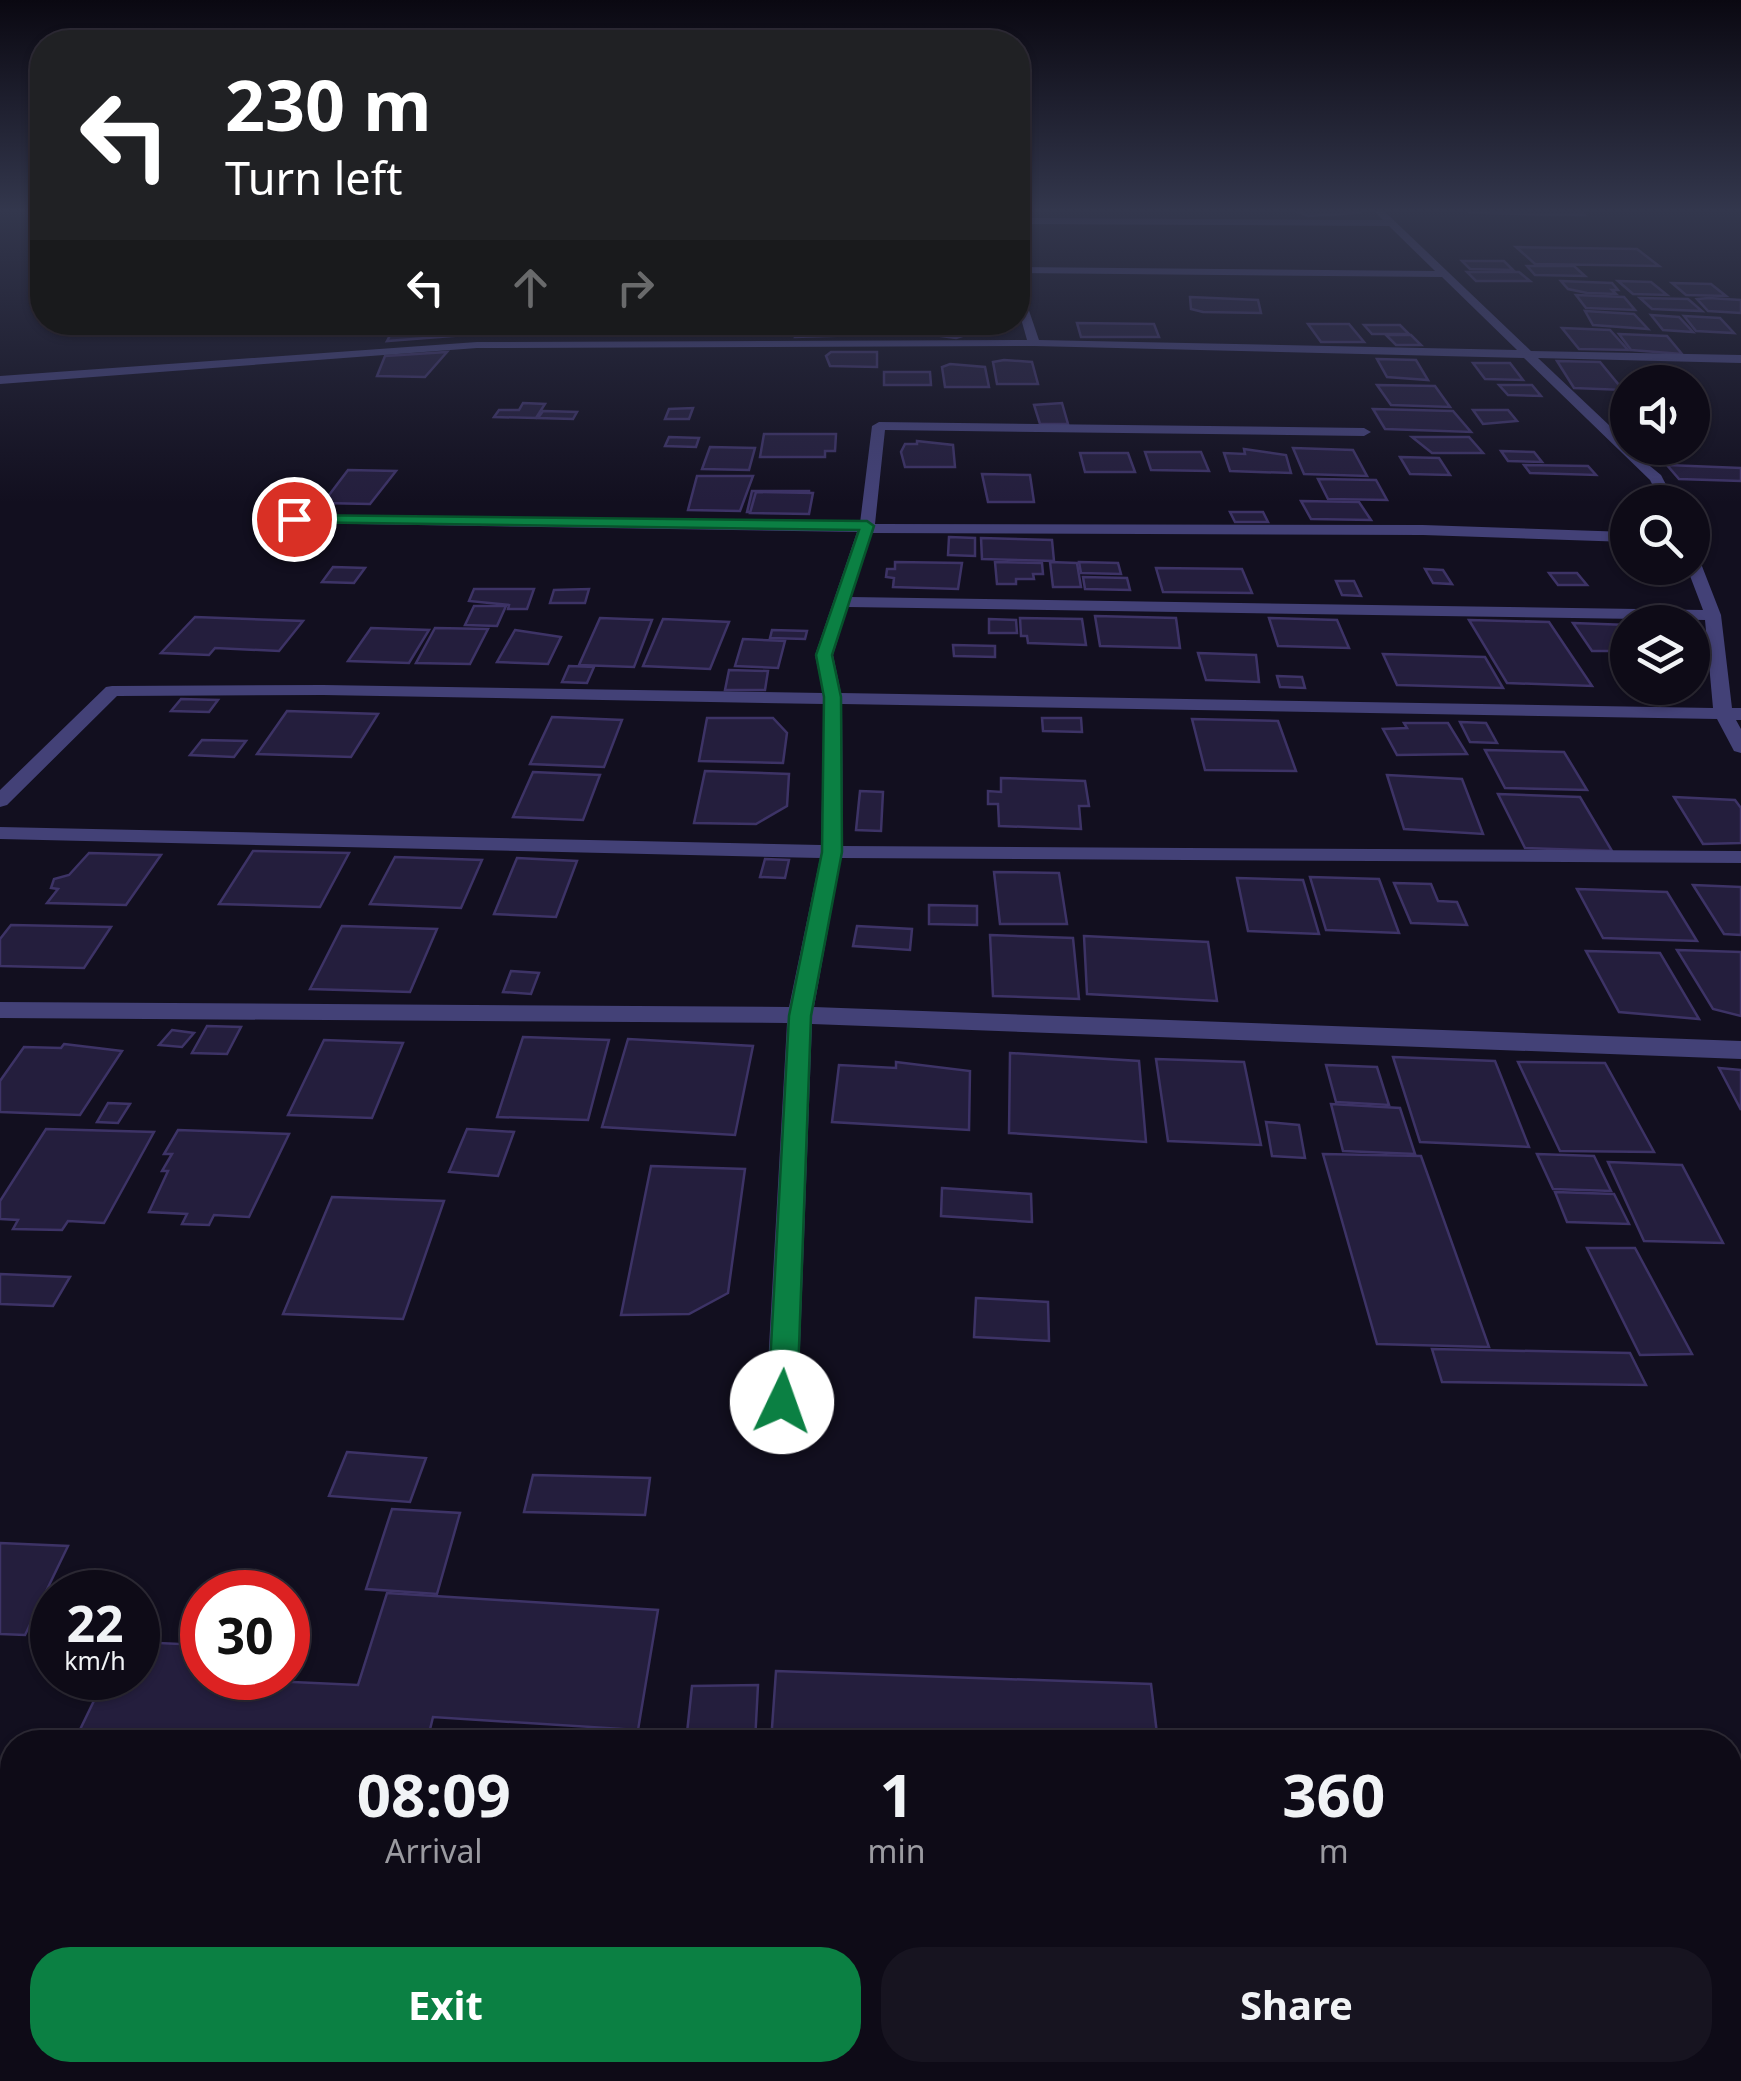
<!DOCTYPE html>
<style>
:root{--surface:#0e0b17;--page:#171420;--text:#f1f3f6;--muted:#9b9ba1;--line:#2e2b36;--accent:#0b8043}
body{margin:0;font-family:"Noto Sans",sans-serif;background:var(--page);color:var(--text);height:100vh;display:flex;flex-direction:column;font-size:38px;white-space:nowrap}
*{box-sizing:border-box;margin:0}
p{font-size:32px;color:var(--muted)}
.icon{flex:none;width:55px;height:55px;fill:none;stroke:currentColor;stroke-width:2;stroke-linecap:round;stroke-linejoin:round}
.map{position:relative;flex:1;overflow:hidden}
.sheet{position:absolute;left:0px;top:1730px;width:1742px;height:352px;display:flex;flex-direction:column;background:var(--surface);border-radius:40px 40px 0 0;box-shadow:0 2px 8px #0004,0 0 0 2px var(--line)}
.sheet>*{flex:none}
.top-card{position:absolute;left:30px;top:30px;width:1000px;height:305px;border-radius:40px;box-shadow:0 2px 8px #0004,0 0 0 2px var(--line);background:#202124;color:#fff;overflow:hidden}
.buttons{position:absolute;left:1610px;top:365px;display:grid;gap:20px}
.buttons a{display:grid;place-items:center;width:100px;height:100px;border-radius:50%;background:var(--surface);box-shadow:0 2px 8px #0004,0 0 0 2px var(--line);font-size:50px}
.speed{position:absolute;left:30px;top:1570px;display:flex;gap:20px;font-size:50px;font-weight:700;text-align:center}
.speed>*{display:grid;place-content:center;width:130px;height:130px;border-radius:50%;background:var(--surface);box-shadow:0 2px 8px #0004,0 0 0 2px var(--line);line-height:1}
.speed small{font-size:25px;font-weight:400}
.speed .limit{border:15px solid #d22;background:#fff;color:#111}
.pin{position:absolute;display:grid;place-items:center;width:85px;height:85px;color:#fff;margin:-42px;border:5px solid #fff;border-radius:50%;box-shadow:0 2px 10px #0007}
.me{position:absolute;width:110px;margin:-55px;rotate:3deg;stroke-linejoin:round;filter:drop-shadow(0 0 8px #0008)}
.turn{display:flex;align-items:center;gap:35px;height:210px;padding:0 30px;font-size:45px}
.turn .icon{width:130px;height:130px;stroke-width:2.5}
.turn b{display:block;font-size:70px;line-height:85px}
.lanes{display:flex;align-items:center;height:95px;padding:0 30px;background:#0003;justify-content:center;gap:50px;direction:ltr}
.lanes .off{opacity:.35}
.eta{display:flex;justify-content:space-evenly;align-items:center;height:170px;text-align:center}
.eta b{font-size:60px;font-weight:700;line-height:70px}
.primary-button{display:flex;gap:20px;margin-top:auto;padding:20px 30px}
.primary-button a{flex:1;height:115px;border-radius:40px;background:var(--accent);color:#fff;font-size:40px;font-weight:700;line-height:115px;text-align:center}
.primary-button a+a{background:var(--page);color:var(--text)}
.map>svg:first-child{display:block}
.green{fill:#132827}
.building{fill:#241e3d;stroke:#3d3366;stroke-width:2.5}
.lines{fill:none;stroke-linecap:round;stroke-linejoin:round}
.minor{fill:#434177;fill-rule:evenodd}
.route{fill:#0b8043;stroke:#07532c;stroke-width:2.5}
</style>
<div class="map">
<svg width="1741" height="2081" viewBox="0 0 1741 2081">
<rect width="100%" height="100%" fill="#120f1f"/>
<path class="green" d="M 796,2070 L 1018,2070 L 1018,2081 L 795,2081 Z"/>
<g class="building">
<path d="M 1295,210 L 1356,210 L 1360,213 L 1308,216 Z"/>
<path d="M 1468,210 L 1580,210 L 1585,215 L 1471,213 Z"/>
<path d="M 1516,247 L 1637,249 L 1659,266 L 1535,264 Z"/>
<path d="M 1462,261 L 1504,261 L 1513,270 L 1470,269 Z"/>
<path d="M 1527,266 L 1574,266 L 1585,276 L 1535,275 Z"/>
<path d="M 1467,272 L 1519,272 L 1530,281 L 1476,281 Z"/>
<path d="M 1561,281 L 1612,283 L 1618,290 L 1612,290 L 1616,294 L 1587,293 L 1568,289 Z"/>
<path d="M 1618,281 L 1651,282 L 1667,295 L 1633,294 Z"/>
<path d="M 1672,283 L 1711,284 L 1726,296 L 1686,295 Z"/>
<path d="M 1576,295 L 1624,297 L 1635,310 L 1586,308 Z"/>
<path d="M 1190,297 L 1258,300 L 1261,313 L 1203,312 L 1191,309 Z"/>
<path d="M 1640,298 L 1688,299 L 1702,311 L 1652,309 Z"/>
<path d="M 1709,298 L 1741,300 L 1741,313 L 1708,311 L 1697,299 Z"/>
<path d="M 1585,311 L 1634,314 L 1648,329 L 1593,325 Z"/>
<path d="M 1651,315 L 1679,317 L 1693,332 L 1663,330 Z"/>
<path d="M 1684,316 L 1720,318 L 1734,333 L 1696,331 Z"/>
<path d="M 397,322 L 478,322 L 465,335 L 387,341 Z"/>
<path d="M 798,322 L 854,322 L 863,325 L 863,335 L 795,337 Z"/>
<path d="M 901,322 L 985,322 L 982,329 L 958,327 L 955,332 L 972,333 L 956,338 L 896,330 Z"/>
<path d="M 1077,323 L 1154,324 L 1159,337 L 1081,337 Z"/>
<path d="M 574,324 L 599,324 L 594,334 L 569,334 Z"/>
<path d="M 1308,324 L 1349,324 L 1364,342 L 1321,342 Z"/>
<path d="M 1364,325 L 1400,325 L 1409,334 L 1372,334 Z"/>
<path d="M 1562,328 L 1610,330 L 1628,350 L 1579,349 Z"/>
<path d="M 1619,334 L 1667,336 L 1682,354 L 1631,350 Z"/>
<path d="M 1386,335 L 1411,335 L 1421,345 L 1396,345 Z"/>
<path d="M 447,352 L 425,377 L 377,376 L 385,356 Z"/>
<path d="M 831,352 L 877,352 L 877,367 L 830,366 L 826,356 Z"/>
<path d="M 1377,359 L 1416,360 L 1428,380 L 1387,377 Z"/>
<path d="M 1004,360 L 1032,362 L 1038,384 L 997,384 L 993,362 Z"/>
<path d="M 1557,361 L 1600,362 L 1623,390 L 1574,388 Z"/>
<path d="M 1473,363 L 1510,363 L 1523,380 L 1485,379 Z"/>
<path d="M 950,364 L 985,367 L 989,387 L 945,387 L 942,367 Z"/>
<path d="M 884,372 L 930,372 L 931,385 L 884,385 Z"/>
<path d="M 1377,385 L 1435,386 L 1450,407 L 1391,405 Z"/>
<path d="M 1499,385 L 1532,385 L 1541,396 L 1508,395 Z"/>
<path d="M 523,403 L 545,404 L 536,418 L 494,417 L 499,410 L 519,410 Z"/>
<path d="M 1062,403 L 1068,424 L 1040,424 L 1034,405 Z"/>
<path d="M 693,408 L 689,419 L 665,419 L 669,409 Z"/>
<path d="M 1373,409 L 1453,411 L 1471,432 L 1385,429 Z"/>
<path d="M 1473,410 L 1508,410 L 1517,421 L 1483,424 Z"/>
<path d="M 543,411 L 577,412 L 573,419 L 538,418 Z"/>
<path d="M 764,434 L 836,434 L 835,451 L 825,451 L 825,457 L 760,457 Z"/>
<path d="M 669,437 L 699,438 L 696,447 L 665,446 Z"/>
<path d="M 1412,437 L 1469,437 L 1483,453 L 1432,453 Z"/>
<path d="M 917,441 L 953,445 L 955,467 L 905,467 L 901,452 L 905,444 L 917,444 Z"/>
<path d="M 710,447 L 755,448 L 749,470 L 702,469 Z"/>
<path d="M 1293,448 L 1353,450 L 1367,476 L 1304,474 Z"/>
<path d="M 1244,449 L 1286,455 L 1291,473 L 1230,471 L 1224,453 L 1245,454 Z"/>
<path d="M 1501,451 L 1534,452 L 1542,462 L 1508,461 Z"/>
<path d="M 1145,452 L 1201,452 L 1209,471 L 1151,470 Z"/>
<path d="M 1080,453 L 1128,453 L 1135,472 L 1085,472 Z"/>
<path d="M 1400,457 L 1439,458 L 1450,475 L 1410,474 Z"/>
<path d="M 1524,465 L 1588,466 L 1596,475 L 1530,473 Z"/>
<path d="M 1667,465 L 1741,468 L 1741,481 L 1679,479 Z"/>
<path d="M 348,470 L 396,471 L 370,504 L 323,503 Z"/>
<path d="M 982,474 L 1030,475 L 1034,502 L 988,502 Z"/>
<path d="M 697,476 L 753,476 L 740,511 L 688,510 Z"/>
<path d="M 1318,479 L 1376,480 L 1387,500 L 1328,499 Z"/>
<path d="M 752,491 L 809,491 L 807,512 L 747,512 Z"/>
<path d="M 756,492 L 813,493 L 809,514 L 750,513 Z"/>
<path d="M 1301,501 L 1359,502 L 1371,520 L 1311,519 Z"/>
<path d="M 1230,512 L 1263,512 L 1268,522 L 1235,522 Z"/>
<path d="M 949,537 L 975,538 L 975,556 L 948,555 Z"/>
<path d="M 981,538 L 1052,540 L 1054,561 L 982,559 Z"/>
<path d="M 895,562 L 962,563 L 958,589 L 893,587 L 894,578 L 886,577 L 887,569 L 895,569 Z"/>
<path d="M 995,562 L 1042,563 L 1043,574 L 1033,574 L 1034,579 L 1016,579 L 1016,584 L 997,584 Z"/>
<path d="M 1050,562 L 1077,563 L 1081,587 L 1053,587 Z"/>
<path d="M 1079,562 L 1118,563 L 1121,574 L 1081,573 Z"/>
<path d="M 333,567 L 365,568 L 354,583 L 322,582 Z"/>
<path d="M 1156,568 L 1242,569 L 1252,593 L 1163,592 Z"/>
<path d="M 1425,569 L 1443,570 L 1452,584 L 1433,583 Z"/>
<path d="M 1549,573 L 1577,573 L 1587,585 L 1558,585 Z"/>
<path d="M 1083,577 L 1127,578 L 1130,590 L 1085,589 Z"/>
<path d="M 1336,581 L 1354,581 L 1361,596 L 1342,595 Z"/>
<path d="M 474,589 L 534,589 L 527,609 L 508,609 L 509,605 L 469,601 Z"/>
<path d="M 589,589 L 585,603 L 550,603 L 554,590 Z"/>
<path d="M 474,606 L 506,606 L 497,626 L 465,625 Z"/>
<path d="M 1095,616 L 1176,618 L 1180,648 L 1100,646 Z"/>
<path d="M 195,617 L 303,621 L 279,651 L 215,648 L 209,655 L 161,653 Z"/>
<path d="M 600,618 L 652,620 L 634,667 L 579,665 Z"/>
<path d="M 1020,618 L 1082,619 L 1086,645 L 1028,643 L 1027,636 L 1021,636 Z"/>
<path d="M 1269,618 L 1337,620 L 1349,648 L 1278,646 Z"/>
<path d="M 663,619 L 729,622 L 710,669 L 643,666 Z"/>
<path d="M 989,619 L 1016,620 L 1017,633 L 989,633 Z"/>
<path d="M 1469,620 L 1549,622 L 1592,686 L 1507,683 Z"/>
<path d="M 1573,623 L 1628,625 L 1628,651 L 1592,651 Z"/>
<path d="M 371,628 L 429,630 L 409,663 L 348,661 Z"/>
<path d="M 435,628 L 488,629 L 470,664 L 416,663 Z"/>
<path d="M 515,630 L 561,637 L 548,664 L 497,662 Z"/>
<path d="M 772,630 L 807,631 L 805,639 L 770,638 Z"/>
<path d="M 743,639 L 785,641 L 778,668 L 735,666 Z"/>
<path d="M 953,645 L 995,646 L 995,657 L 954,656 Z"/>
<path d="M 1198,653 L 1256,655 L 1259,682 L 1206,680 Z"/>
<path d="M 1383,654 L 1485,657 L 1503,688 L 1397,685 Z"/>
<path d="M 569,666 L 594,667 L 587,683 L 562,682 Z"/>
<path d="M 729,670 L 768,671 L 765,690 L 725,690 Z"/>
<path d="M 1277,676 L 1302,677 L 1305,688 L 1280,687 Z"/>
<path d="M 181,699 L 218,700 L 209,712 L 171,711 Z"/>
<path d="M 287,711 L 378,714 L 351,757 L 257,754 Z"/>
<path d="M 552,717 L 622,720 L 604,767 L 530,764 Z"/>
<path d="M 707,718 L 773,718 L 787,733 L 783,763 L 699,761 Z"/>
<path d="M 1042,718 L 1081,718 L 1082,732 L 1043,731 Z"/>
<path d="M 1192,719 L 1278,721 L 1296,771 L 1205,770 Z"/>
<path d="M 1460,722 L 1486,723 L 1497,743 L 1470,742 Z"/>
<path d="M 1404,723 L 1448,723 L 1467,754 L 1397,755 L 1383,729 L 1407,728 Z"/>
<path d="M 202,740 L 246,741 L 234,757 L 190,755 Z"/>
<path d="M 1485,750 L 1564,752 L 1587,790 L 1505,788 Z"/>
<path d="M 705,771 L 789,774 L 787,806 L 756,824 L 694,823 Z"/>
<path d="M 533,772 L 600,775 L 583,820 L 513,817 Z"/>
<path d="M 1387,775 L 1462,779 L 1483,834 L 1404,829 Z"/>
<path d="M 1001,778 L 1085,781 L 1089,806 L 1079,806 L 1081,829 L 999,826 L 998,804 L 988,804 L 988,791 L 1001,792 Z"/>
<path d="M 860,791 L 883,792 L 881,831 L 856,830 Z"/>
<path d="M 1498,794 L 1580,797 L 1612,851 L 1525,848 Z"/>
<path d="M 1674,797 L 1735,800 L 1741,808 L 1741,843 L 1703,844 Z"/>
<path d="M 253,851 L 349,853 L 320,907 L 219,904 Z"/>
<path d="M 89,853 L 161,855 L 126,905 L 47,903 L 58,889 L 51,888 L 54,879 L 69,875 Z"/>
<path d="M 395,857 L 482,860 L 461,908 L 370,904 Z"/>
<path d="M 517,858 L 577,861 L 556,917 L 494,914 Z"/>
<path d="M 765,859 L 789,860 L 785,878 L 760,877 Z"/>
<path d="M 994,872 L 1059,873 L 1067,924 L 1000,924 Z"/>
<path d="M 1310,877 L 1379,879 L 1399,933 L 1326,930 Z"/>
<path d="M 1237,878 L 1303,880 L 1319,934 L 1248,931 Z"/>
<path d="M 1394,883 L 1431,884 L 1438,901 L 1457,902 L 1467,925 L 1411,923 Z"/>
<path d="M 1693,885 L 1741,887 L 1741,935 L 1724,934 Z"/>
<path d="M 1577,889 L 1667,892 L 1697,941 L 1603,938 Z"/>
<path d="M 929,905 L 977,906 L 977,925 L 929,924 Z"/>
<path d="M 11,925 L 111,927 L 84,968 L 0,966 L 0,939 Z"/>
<path d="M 342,926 L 437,929 L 410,992 L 310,989 Z"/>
<path d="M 857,926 L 912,929 L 910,950 L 853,946 Z"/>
<path d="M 990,935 L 1073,938 L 1079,999 L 993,996 Z"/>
<path d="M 1084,936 L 1208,942 L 1217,1001 L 1087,994 Z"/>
<path d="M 1677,950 L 1741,952 L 1741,1016 L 1713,1009 Z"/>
<path d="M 1586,951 L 1660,953 L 1699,1019 L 1619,1012 Z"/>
<path d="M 511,971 L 539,973 L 531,994 L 503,992 Z"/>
<path d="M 207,1026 L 241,1027 L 227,1054 L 192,1053 Z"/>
<path d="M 172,1030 L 194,1033 L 182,1047 L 159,1045 Z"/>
<path d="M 523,1037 L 609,1040 L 588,1120 L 497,1117 Z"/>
<path d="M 628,1039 L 753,1046 L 735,1135 L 602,1127 Z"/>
<path d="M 324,1040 L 403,1043 L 372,1118 L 288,1115 Z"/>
<path d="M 64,1044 L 122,1051 L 80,1115 L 0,1112 L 0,1081 L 24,1047 L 61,1048 Z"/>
<path d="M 1010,1053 L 1139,1061 L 1146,1142 L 1009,1133 Z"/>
<path d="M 1393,1057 L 1495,1061 L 1529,1147 L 1420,1142 Z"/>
<path d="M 1156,1059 L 1244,1062 L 1261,1145 L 1168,1141 Z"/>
<path d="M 896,1062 L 970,1071 L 969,1130 L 832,1122 L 839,1065 L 896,1068 Z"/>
<path d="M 1518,1062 L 1605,1063 L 1654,1152 L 1560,1151 Z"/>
<path d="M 1326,1065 L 1377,1067 L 1389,1105 L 1336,1102 Z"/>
<path d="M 1719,1068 L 1741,1070 L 1741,1110 Z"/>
<path d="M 108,1103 L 130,1104 L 118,1123 L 97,1122 Z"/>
<path d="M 1331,1104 L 1400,1108 L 1415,1154 L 1343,1151 Z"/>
<path d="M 1266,1122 L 1299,1125 L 1305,1158 L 1272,1156 Z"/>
<path d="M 46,1129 L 154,1132 L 104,1223 L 68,1221 L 62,1230 L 13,1229 L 18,1220 L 0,1219 L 0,1201 Z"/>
<path d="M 467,1129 L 514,1132 L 498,1176 L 449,1172 Z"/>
<path d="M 178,1130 L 289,1134 L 249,1217 L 214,1215 L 209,1225 L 182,1224 L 187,1214 L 149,1212 L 168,1171 L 162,1171 L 172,1154 L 164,1154 Z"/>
<path d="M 1323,1154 L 1421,1156 L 1489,1347 L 1377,1344 Z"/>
<path d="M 1537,1154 L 1594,1156 L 1611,1191 L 1553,1189 Z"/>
<path d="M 1608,1162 L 1682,1165 L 1723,1243 L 1644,1241 Z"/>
<path d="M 651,1166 L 745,1169 L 728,1293 L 689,1314 L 621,1315 Z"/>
<path d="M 942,1188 L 1031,1194 L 1032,1222 L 941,1216 Z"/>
<path d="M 1555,1192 L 1614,1194 L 1629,1224 L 1567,1222 Z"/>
<path d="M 332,1197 L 444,1201 L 403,1319 L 283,1314 Z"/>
<path d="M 1587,1248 L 1635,1248 L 1692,1354 L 1640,1355 Z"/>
<path d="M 0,1274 L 70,1277 L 53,1306 L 0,1304 Z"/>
<path d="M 976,1298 L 1048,1302 L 1049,1341 L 974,1337 Z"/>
<path d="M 1432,1349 L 1630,1353 L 1646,1385 L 1442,1382 Z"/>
<path d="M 347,1452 L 426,1458 L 410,1502 L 329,1496 Z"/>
<path d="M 533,1475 L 650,1478 L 645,1515 L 524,1512 Z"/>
<path d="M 392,1509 L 460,1513 L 437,1594 L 366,1589 Z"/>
<path d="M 0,1543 L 68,1546 L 25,1635 L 0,1634 Z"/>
<path d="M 387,1593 L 658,1610 L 638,1730 L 433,1717 L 427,1742 L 74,1742 L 105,1678 L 138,1678 L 138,1642 L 201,1645 L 202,1641 L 202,1678 L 358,1685 Z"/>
<path d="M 776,1671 L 1151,1684 L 1158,1742 L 771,1742 Z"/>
<path d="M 758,1685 L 755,1742 L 686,1742 L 692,1686 Z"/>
<path d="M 444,1732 L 510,1739 L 441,1742 Z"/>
<path d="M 37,2070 L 219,2070 L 214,2081 L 33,2081 Z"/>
<path d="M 252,2070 L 366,2070 L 370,2081 L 254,2081 Z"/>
<path d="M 1054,2070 L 1197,2070 L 1198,2081 L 1055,2081 Z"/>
</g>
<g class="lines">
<g class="minor">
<path d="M 1374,210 L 1383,210 L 1531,351 L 1741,355 L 1741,363 L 1538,358 L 1628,443 L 1628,448 L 1661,475 L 1675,502 L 1661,502 L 1650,480 L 1524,358 L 1034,346 L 477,348 L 0,384 L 0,376 L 477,342 L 1027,340 L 1018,308 L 1018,290 L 1023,293 L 1039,340 L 1517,350 L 1442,277 L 1018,273 L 1018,267 L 1435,271 L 1389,226 L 1018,224 L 1018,218 L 1383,220 Z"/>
<path d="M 879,422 L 1364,428 L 1371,432 L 1364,436 L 885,430 L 875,524 L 1423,525 L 1628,532 L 1628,542 L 1423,535 L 872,533 L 851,597 L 1703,610 L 1687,568 L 1692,568 L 1692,556 L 1700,561 L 1721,615 L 1732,708 L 1741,708 L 1741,720 L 1736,720 L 1741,729 L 1741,753 L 1734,751 L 1717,719 L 842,704 L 843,846 L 1741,851 L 1741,863 L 841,858 L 814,1007 L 1741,1041 L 1741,1059 L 812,1024 L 798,1401 L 793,1411 L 782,1415 L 771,1411 L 766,1401 L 787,1023 L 0,1018 L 0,1002 L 789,1007 L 820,858 L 0,839 L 0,827 L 821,845 L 824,704 L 323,695 L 117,696 L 7,805 L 0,807 L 0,790 L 106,687 L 112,686 L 323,685 L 823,693 L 815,655 L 857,532 L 294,523 L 287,519 L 294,515 L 860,523 L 872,426 ZM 848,607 L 1705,620 L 1713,708 L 841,693 L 833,655 Z"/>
</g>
</g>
<linearGradient id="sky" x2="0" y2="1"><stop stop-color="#0a0811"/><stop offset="0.42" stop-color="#33374d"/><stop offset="1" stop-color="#33374d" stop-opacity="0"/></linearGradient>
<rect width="1741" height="502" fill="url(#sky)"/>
<path class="route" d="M 294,515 L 867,521 L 874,526 L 832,655 L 841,697 L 842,852 L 811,1016 L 797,1402 L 793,1411 L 782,1414 L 772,1411 L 768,1402 L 789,1016 L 822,852 L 824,697 L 816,655 L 859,530 L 289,522 Z"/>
</svg>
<div class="buttons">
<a><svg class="icon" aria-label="sound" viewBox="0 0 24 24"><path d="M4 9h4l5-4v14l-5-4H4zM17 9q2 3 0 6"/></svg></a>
<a><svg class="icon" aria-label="search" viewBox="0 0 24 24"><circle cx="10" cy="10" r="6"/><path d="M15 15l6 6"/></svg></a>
<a><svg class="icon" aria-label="layers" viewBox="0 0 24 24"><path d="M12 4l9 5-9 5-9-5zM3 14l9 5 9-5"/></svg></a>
</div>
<div class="speed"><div>22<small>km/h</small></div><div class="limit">30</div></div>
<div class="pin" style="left:294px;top:519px;background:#d93025"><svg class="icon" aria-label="arrive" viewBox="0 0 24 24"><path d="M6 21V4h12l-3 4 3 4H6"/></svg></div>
<svg class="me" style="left:782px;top:1402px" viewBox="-20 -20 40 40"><circle r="19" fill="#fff"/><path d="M0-13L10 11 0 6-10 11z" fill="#0b8043"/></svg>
<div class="top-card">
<div class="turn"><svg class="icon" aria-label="left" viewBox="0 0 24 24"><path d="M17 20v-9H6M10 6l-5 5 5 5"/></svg><div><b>230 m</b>Turn left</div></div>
<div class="lanes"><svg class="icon" aria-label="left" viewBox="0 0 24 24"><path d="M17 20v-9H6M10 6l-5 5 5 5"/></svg><svg class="icon off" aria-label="ahead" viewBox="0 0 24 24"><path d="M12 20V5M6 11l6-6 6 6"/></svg><svg class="icon off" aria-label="right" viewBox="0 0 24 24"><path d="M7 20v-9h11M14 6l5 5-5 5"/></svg></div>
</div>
<section class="sheet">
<div class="eta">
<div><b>08:09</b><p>Arrival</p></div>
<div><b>1</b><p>min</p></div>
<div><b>360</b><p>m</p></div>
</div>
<div class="primary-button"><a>Exit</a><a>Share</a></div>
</section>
</div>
